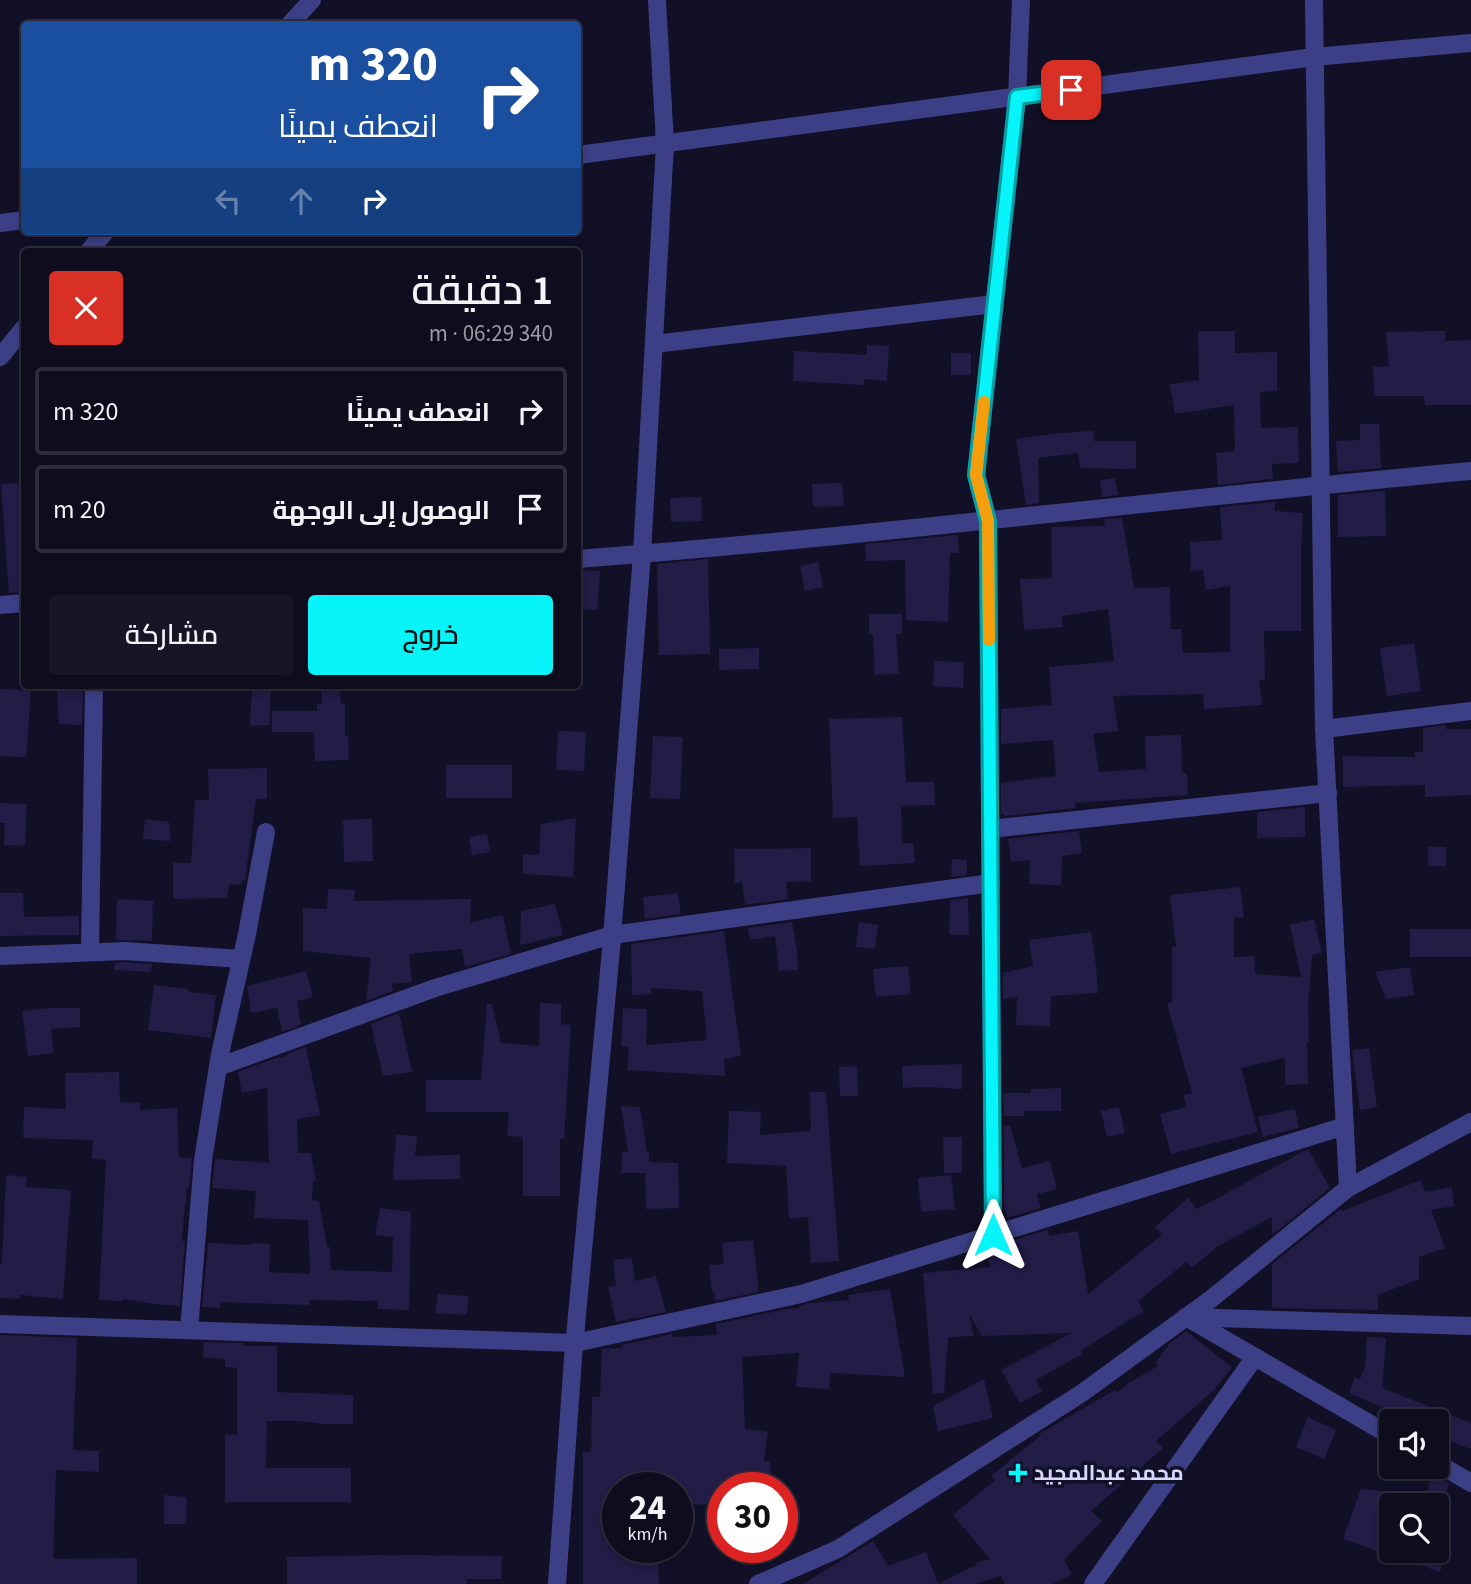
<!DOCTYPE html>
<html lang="ar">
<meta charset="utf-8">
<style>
:root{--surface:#0e0c1d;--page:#171526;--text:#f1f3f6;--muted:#9b9ba4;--line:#2e2c3b;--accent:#07f5fa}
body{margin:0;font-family:"Source Sans 3",Cairo,sans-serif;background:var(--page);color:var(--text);direction:rtl;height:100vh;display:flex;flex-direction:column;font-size:26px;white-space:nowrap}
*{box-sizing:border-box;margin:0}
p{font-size:23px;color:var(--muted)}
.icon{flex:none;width:38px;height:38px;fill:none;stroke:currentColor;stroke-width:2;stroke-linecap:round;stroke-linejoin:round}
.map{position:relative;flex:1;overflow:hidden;direction:ltr}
.drawer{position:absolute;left:21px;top:248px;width:560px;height:441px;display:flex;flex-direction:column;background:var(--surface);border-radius:7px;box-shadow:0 4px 10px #0003,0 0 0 2px var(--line);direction:rtl}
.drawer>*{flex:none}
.top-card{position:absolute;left:21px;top:21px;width:560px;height:214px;border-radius:7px;box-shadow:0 4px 10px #0003,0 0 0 2px var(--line);direction:rtl;background:#1a4fa0;color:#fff;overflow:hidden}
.tools{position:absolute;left:1379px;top:1409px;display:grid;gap:14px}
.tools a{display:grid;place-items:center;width:70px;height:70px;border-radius:7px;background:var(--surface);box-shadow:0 4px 10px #0003,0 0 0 2px var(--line);font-size:35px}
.speed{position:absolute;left:602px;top:1472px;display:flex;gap:14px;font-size:35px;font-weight:700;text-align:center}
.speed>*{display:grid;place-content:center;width:91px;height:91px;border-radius:50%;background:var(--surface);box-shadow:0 4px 10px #0003,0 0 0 2px var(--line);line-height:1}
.speed small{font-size:18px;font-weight:400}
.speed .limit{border:10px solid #d22;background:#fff;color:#111}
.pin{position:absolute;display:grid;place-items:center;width:60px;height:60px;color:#fff;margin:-30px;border-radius:14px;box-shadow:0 4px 10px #0006}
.me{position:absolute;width:77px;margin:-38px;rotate:0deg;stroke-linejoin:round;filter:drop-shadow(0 0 5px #0008)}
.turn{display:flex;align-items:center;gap:24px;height:147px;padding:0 28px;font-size:32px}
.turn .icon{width:91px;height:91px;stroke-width:2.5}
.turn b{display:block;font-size:49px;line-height:60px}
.lanes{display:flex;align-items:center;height:66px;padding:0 28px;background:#0003;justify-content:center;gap:35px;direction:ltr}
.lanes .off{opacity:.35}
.round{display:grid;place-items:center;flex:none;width:74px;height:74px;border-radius:7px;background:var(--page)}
.overview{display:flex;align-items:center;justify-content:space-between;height:119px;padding:0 28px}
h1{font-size:42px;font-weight:600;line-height:52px}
.primary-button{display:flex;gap:14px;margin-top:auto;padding:14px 28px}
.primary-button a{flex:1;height:80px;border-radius:7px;background:var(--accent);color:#111;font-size:28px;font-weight:600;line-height:80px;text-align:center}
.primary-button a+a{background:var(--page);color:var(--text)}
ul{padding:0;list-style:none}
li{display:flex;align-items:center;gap:21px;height:88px;margin:0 14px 10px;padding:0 14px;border:4px solid var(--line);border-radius:7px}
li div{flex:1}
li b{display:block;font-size:26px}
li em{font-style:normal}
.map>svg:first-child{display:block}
.building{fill:#221c47}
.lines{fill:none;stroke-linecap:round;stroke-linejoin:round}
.minor{stroke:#3c3f85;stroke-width:18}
.tertiary{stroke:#3c3f85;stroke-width:18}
.route-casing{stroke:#059fa2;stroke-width:18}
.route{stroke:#07f5fa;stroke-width:12}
.slow{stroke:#f59e0b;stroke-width:12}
.poi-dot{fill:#07f5fa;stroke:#121027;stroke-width:2.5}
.labels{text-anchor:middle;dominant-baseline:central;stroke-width:7;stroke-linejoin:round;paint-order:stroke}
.poi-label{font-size:21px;font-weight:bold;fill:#d8d7fe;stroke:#121027;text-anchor:start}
</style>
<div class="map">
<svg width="1471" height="1584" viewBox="0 0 1471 1584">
<rect width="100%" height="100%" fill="#121027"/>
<g class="building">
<path d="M 1198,331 L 1235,331 L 1235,353 L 1277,352 L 1277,391 L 1260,392 L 1261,428 L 1298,427 L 1299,463 L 1272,464 L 1273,479 L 1218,485 L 1216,453 L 1235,451 L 1234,405 L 1175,414 L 1170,384 L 1199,380 Z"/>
<path d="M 1445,331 L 1445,341 L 1471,340 L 1471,405 L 1425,405 L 1424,396 L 1374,396 L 1373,367 L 1389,366 L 1386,332 Z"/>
<path d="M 867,345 L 889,346 L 887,381 L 864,379 L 864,385 L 793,381 L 794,351 L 867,355 Z"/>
<rect x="951" y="353" width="20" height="22"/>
<path d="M 1360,424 L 1379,424 L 1381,468 L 1338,472 L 1336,441 L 1360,440 Z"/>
<path d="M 1093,431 L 1094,441 L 1136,441 L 1136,469 L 1080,468 L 1078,453 L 1038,458 L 1039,503 L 1026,505 L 1016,439 L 1060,433 Z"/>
<path d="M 1115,478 L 1118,495 L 1102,497 L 1100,480 Z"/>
<path d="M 24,483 L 24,592 L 9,593 L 1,484 Z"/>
<path d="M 842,483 L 844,506 L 813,507 L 812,484 Z"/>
<path d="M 1385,491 L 1386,536 L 1338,537 L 1338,495 Z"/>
<path d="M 701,497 L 702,521 L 671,522 L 670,498 Z"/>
<path d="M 1275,502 L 1275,511 L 1303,513 L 1301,551 L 1301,631 L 1264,631 L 1265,680 L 1259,680 L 1262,705 L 1204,709 L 1203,694 L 1113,696 L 1118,731 L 1093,734 L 1099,772 L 1146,769 L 1145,736 L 1181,735 L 1182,773 L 1187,773 L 1188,795 L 1075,803 L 1076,808 L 1005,816 L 1004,814 L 1001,814 L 1001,783 L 1056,776 L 1053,740 L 1001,744 L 1001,709 L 1052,705 L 1049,667 L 1114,661 L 1108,609 L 1062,616 L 1063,627 L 1024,630 L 1020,579 L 1052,578 L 1051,527 L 1105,526 L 1104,519 L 1122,518 L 1134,588 L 1170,587 L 1171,629 L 1181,629 L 1183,653 L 1230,652 L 1230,586 L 1206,590 L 1203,570 L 1191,571 L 1190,542 L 1222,540 L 1220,507 Z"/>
<path d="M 958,535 L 959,553 L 950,553 L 948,622 L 906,620 L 905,560 L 866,561 L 865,544 Z"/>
<path d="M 708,559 L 710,654 L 659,655 L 657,564 Z"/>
<path d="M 818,562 L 823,587 L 805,591 L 800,566 Z"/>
<path d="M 578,570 L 600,571 L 597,610 L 578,609 Z"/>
<path d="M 869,614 L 902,614 L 902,634 L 896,634 L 899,674 L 875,675 L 873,634 L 869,634 Z"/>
<path d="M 1414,643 L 1421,691 L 1387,696 L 1380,648 Z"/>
<path d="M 759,648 L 759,669 L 719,670 L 719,649 Z"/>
<path d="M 934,661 L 964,662 L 963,688 L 933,686 Z"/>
<path d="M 252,686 L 271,686 L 269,725 L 250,726 Z"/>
<path d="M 321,686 L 340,686 L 341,704 L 345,704 L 345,736 L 348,736 L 349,760 L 315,761 L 314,732 L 272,732 L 272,711 L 317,711 L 317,704 L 322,704 Z"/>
<path d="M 0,689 L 31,690 L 26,757 L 0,756 Z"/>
<path d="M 57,690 L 83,691 L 82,725 L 59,724 Z"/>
<path d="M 902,717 L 906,782 L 934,782 L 935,805 L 901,806 L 902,843 L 913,843 L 915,863 L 860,866 L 857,817 L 833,818 L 829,719 Z"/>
<path d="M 1446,725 L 1446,729 L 1471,729 L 1471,795 L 1425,797 L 1425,785 L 1343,787 L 1343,756 L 1415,757 L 1415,752 L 1423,752 L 1423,728 Z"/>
<path d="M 558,731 L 586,732 L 584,771 L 556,770 Z"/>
<path d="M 653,736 L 683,737 L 680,799 L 650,798 Z"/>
<rect x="446" y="765" width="66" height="33"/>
<path d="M 267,768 L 267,799 L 256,799 L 245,880 L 243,880 L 242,884 L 229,885 L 227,898 L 173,899 L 173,863 L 191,863 L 195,800 L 209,800 L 208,769 Z"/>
<path d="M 0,803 L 27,804 L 25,846 L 4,845 L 5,823 L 0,823 Z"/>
<path d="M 1305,807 L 1305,837 L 1257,838 L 1257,812 Z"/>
<path d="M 576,818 L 573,877 L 523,874 L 523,854 L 539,855 L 541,824 Z"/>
<path d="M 145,819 L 169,822 L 171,841 L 143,839 Z"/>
<path d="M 372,819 L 373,861 L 344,862 L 343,820 Z"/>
<path d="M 1079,831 L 1082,853 L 1062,856 L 1061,885 L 1029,884 L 1030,860 L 1011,862 L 1008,839 Z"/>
<path d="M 487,834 L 490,852 L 472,855 L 469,837 Z"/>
<rect x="1428" y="847" width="18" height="19"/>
<path d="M 811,848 L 811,881 L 786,882 L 788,899 L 745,905 L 742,882 L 735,883 L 734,849 Z"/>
<path d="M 952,859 L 967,860 L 967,875 L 951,877 Z"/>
<path d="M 1240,887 L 1244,917 L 1234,918 L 1234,957 L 1254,956 L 1255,974 L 1301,977 L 1290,925 L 1314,919 L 1322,953 L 1312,955 L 1308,1005 L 1309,1042 L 1307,1042 L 1308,1084 L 1285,1085 L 1285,1058 L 1241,1068 L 1258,1132 L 1171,1154 L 1160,1114 L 1187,1107 L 1183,1095 L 1192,1093 L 1167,1004 L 1172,1002 L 1172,947 L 1176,947 L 1170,895 Z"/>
<path d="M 328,889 L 355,890 L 354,901 L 471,899 L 470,923 L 503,915 L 511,954 L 465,967 L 462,949 L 409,954 L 412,982 L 392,984 L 393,991 L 366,1001 L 371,958 L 303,951 L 303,908 L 327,909 Z"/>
<path d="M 0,893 L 23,893 L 24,917 L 79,916 L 79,935 L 0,936 Z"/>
<path d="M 678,893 L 681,914 L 645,919 L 643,897 Z"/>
<path d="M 968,898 L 969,935 L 949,935 L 950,900 Z"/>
<path d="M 117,899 L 153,901 L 152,941 L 116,940 Z"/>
<path d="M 555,904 L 563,935 L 520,945 L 521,911 Z"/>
<path d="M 792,922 L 797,951 L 798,970 L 779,971 L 775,936 L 750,940 L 748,928 Z"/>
<path d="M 859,922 L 878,925 L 875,949 L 856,947 Z"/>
<rect x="1410" y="929" width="61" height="28"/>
<path d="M 724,931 L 741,1056 L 724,1059 L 725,1076 L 627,1070 L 629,1047 L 621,1046 L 623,1008 L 647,1009 L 646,1045 L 707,1040 L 702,991 L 651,988 L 651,994 L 632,995 L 631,944 Z"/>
<path d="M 1091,932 L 1096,966 L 1098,993 L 1051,996 L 1050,1026 L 1016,1025 L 1017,997 L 1003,999 L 1003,973 L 1033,966 L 1029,940 Z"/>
<path d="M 125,962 L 152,964 L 151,972 L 114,970 L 115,963 Z"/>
<path d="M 908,966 L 911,994 L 876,997 L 873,969 Z"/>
<path d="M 1410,967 L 1414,995 L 1386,999 L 1375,972 Z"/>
<path d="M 306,971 L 313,997 L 297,1001 L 301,1025 L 282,1032 L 277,1008 L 251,1013 L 247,986 Z"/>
<path d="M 154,985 L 188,989 L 188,992 L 216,995 L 211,1038 L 148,1030 Z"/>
<path d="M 540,1003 L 561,1004 L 561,1024 L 571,1025 L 564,1139 L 560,1139 L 560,1196 L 523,1196 L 523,1137 L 507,1136 L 509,1112 L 426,1112 L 426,1080 L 481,1080 L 487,1004 L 492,1004 L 501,1043 L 539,1046 Z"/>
<path d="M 49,1008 L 80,1008 L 80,1027 L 51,1029 L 54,1053 L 28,1056 L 22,1011 Z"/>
<path d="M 399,1013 L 412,1072 L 383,1076 L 371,1024 Z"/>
<path d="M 306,1047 L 320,1115 L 297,1119 L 298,1153 L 311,1153 L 316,1181 L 313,1181 L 312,1200 L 319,1201 L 327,1247 L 330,1247 L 331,1270 L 392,1272 L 393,1237 L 375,1235 L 380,1208 L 411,1212 L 409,1310 L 378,1309 L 378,1301 L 309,1300 L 309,1305 L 220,1302 L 220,1308 L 202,1307 L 208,1243 L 251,1245 L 251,1243 L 270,1244 L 269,1272 L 310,1274 L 308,1220 L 254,1218 L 256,1191 L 212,1188 L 215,1159 L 269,1163 L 267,1088 L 242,1093 L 238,1072 L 276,1058 L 287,1056 L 287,1054 Z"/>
<path d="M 1369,1048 L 1377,1107 L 1360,1110 L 1352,1050 Z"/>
<path d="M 962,1064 L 962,1089 L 927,1087 L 903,1088 L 902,1066 Z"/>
<path d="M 857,1066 L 858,1096 L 840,1096 L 839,1067 Z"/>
<path d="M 119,1072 L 120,1102 L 140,1103 L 140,1110 L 177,1108 L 179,1157 L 192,1158 L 189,1187 L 187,1187 L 186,1204 L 185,1204 L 182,1241 L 185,1241 L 180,1306 L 155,1304 L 123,1299 L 123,1301 L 99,1300 L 106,1160 L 92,1159 L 93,1140 L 23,1138 L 24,1107 L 66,1109 L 65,1073 Z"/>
<path d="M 1061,1088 L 1061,1111 L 1024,1111 L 1024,1116 L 1004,1116 L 1003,1093 L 1031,1093 L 1031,1089 Z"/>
<path d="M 810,1092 L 826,1092 L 839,1261 L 811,1263 L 808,1217 L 789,1219 L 786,1166 L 727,1163 L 729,1111 L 761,1112 L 760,1135 L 811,1131 Z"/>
<path d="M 621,1106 L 640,1107 L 647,1152 L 649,1152 L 649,1162 L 678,1163 L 679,1208 L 646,1209 L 645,1173 L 621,1173 L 622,1151 L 628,1152 Z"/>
<path d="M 1119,1107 L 1125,1133 L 1107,1137 L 1101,1111 Z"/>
<path d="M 1295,1109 L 1299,1128 L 1263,1137 L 1258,1117 Z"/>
<path d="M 1010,1125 L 1022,1168 L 1050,1161 L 1057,1189 L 1037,1194 L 1041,1208 L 1007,1218 L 1004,1206 L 1004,1126 Z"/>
<path d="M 396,1135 L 417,1136 L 415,1156 L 460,1155 L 460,1179 L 393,1180 Z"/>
<path d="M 943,1137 L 962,1137 L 962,1173 L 944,1173 Z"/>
<path d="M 1308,1149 L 1330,1188 L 1272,1235 L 1272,1217 L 1218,1246 L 1192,1268 L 1186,1262 L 1138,1301 L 1144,1311 L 1080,1351 L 1082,1354 L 1036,1380 L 1042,1391 L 1020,1403 L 1001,1370 L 1072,1333 L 982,1336 L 969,1314 L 974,1336 L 948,1337 L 944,1393 L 933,1393 L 923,1273 L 990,1267 L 986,1252 L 1014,1244 L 1013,1240 L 1048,1230 L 1049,1236 L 1078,1231 L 1088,1294 L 1162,1235 L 1155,1227 L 1188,1198 L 1197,1209 Z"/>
<path d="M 6,1175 L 27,1177 L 26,1187 L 71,1190 L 63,1299 L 20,1295 L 20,1299 L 0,1298 L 0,1264 L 2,1264 Z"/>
<path d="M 951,1175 L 955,1209 L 921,1212 L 918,1178 Z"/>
<path d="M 1421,1180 L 1425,1192 L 1452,1187 L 1454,1206 L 1431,1210 L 1445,1248 L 1419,1257 L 1419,1279 L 1378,1295 L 1378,1310 L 1272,1308 L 1272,1264 L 1341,1209 L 1342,1211 Z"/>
<path d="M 753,1240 L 759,1292 L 715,1301 L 715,1292 L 712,1293 L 709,1265 L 724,1264 L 722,1243 Z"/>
<path d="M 632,1258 L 635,1281 L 656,1276 L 666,1312 L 616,1322 L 608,1287 L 616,1285 L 613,1260 Z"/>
<path d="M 890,1289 L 905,1377 L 830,1373 L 829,1389 L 796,1387 L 799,1353 L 742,1357 L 745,1429 L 768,1432 L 764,1461 L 771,1461 L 770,1485 L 738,1483 L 738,1488 L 723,1488 L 723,1504 L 677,1505 L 677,1488 L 618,1488 L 618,1547 L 631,1547 L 631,1556 L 658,1555 L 659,1584 L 583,1584 L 583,1452 L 591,1452 L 592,1397 L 600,1397 L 602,1349 L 622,1348 L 621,1345 L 672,1334 L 672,1337 L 717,1335 L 716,1324 L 787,1309 L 800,1308 L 799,1306 L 809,1303 L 849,1300 L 848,1295 Z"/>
<path d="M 438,1294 L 468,1296 L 467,1315 L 435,1313 Z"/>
<path d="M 1186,1331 L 1232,1367 L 1214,1390 L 1156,1441 L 1163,1448 L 1091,1511 L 1102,1521 L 1064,1560 L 1072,1574 L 1053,1584 L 1005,1584 L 1001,1576 L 974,1584 L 938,1584 L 976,1565 L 975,1563 L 990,1559 L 953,1515 L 995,1480 L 991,1476 L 1040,1436 L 1039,1434 L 1115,1390 L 1117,1393 L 1129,1383 L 1158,1366 L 1156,1362 L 1170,1343 Z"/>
<path d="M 0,1335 L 77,1338 L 73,1450 L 99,1451 L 99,1472 L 56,1470 L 53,1559 L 137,1558 L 137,1584 L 0,1584 Z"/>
<path d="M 1367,1337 L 1386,1338 L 1382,1388 L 1471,1423 L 1471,1449 L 1437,1436 L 1437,1421 L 1396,1421 L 1398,1414 L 1349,1393 L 1355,1377 L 1360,1379 L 1365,1367 Z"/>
<path d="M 204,1342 L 243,1343 L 243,1346 L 277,1346 L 277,1392 L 353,1395 L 353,1424 L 319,1424 L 319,1423 L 295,1421 L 267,1421 L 266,1468 L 351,1468 L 351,1502 L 225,1502 L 225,1434 L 237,1435 L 237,1368 L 225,1367 L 225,1359 L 203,1357 Z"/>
<path d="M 984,1379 L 993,1418 L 938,1431 L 933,1406 Z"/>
<path d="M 1308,1417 L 1336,1430 L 1324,1459 L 1296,1447 Z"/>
<path d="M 1431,1477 L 1449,1483 L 1443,1505 L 1423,1505 Z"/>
<path d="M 1361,1489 L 1391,1492 L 1391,1550 L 1446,1550 L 1440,1572 L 1343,1539 Z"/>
<path d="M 164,1495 L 187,1497 L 186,1524 L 164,1524 Z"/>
<path d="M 873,1541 L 888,1566 L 926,1552 L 938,1584 L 803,1584 Z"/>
<path d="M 391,1555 L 502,1556 L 501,1579 L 467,1579 L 467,1584 L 287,1584 L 287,1557 Z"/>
</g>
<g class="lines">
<g class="minor">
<path d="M 1314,0 L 1324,729 L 1348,1188"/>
<path d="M 578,155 L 1314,57 L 1471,43"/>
<path d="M 0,223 L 24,220"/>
<path d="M 654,344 L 994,304"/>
<path d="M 578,559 C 876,536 1173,498 1471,471"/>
<path d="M 0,605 L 24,603"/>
<path d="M 1324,729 L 1471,711"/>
<path d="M 990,829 L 1328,793"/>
<path d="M 90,952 L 94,686"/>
<path d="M 0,956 L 125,951 L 241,959"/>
<path d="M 218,1067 L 435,988 L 612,935 L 991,883"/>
<path d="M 993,1235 L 988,521 L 976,475 L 1017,97 L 1021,0"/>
<path d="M 0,1324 L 575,1343 L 801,1294 L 1345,1126"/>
<path d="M 189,1330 L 203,1160 L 220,1054 L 247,934 L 266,832"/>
<path d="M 1391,1436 L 1186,1317 L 1471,1326"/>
<path d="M 1437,1463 L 1471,1483"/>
<path d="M 557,1584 L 573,1358 L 611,950 L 642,554 L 665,144 L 657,0"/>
<path d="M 1093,1584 L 1255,1357"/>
</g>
<g class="tertiary">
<path d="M 290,24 L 312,0"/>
<path d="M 88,252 L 106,231"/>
<path d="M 0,357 L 24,328"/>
<path d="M 758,1584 L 838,1549 L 1082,1393 L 1211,1299 L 1348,1188 L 1471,1122"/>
</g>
</g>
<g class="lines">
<defs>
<path id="route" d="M 993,1235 L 988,521 L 976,475 L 1017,97 L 1071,90"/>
</defs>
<use href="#route" class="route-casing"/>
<use href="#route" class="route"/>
<path class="slow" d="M 984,402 L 976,475 L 988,521 L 989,640"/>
</g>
<path class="poi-dot" d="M1014.5 1462.5h7v7h7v7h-7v7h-7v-7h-7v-7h7z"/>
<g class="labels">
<g class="poi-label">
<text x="1034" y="1473">محمد عبدالمجيد</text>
</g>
</g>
</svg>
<div class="tools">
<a><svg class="icon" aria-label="sound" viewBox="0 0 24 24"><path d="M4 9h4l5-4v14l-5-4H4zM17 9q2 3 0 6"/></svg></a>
<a><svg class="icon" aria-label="search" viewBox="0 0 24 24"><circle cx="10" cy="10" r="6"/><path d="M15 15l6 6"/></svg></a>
</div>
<div class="speed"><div>24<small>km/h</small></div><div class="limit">30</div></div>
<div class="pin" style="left:1071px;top:90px;background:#d93025"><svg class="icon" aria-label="arrive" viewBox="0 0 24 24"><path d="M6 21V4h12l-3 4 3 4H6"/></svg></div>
<svg class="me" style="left:993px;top:1235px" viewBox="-20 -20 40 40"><path d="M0-17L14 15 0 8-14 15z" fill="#07f5fa" stroke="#fff" stroke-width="4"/></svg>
<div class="top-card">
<div class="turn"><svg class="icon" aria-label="right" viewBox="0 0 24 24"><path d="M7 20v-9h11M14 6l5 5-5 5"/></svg><div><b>320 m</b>انعطف يمينًا</div></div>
<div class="lanes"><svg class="icon off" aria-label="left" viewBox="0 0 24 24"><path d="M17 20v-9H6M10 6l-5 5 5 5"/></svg><svg class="icon off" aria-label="ahead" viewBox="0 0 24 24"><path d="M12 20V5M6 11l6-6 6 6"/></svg><svg class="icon" aria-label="right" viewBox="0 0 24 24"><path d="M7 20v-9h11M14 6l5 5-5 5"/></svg></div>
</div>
<section class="drawer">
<div class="overview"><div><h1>1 دقيقة</h1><p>340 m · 06:29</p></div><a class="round" style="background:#d93025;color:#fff"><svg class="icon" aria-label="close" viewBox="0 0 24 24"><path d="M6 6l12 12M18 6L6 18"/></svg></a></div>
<ul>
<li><svg class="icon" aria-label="right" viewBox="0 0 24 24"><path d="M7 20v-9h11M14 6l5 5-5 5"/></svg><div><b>انعطف يمينًا</b></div><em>320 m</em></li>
<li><svg class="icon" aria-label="arrive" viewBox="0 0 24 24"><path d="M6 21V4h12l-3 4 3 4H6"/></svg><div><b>الوصول إلى الوجهة</b></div><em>20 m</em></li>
</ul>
<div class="primary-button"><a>خروج</a><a>مشاركة</a></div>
</section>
</div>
